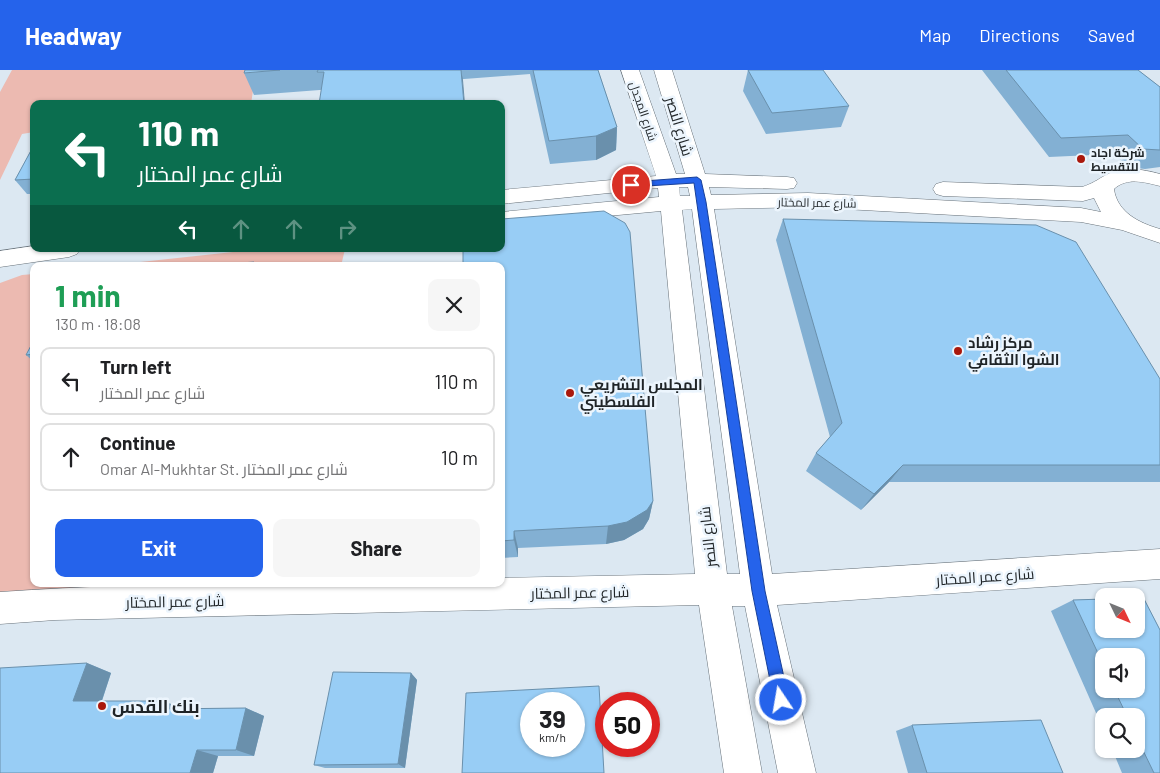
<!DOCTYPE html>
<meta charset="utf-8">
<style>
:root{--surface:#fff;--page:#f6f6f6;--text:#202124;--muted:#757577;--line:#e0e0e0;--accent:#2563eb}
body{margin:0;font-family:Barlow,Cairo,sans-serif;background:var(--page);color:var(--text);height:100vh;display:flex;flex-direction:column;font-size:19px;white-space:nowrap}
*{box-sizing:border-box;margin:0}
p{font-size:16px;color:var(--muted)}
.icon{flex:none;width:28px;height:28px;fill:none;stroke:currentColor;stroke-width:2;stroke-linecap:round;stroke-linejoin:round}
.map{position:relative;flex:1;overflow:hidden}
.side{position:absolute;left:30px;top:192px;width:475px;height:325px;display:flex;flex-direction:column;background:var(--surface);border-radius:10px;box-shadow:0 1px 4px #0004}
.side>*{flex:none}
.hud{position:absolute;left:30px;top:30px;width:475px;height:152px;border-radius:10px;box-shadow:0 1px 4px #0004;background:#0b6e4f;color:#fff;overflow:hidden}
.needle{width:32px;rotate:133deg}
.buttons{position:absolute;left:1095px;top:518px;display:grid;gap:10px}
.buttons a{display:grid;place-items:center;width:50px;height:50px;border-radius:10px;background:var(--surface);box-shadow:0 1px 4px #0004;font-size:25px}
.speed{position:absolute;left:520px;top:622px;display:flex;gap:10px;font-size:25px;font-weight:700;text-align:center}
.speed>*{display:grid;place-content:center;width:65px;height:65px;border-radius:50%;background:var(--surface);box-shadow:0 1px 4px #0004;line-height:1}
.speed small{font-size:12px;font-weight:400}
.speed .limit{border:8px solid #d22;background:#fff;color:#111}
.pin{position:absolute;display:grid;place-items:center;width:42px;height:42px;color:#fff;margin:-21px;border:2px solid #fff;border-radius:50%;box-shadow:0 1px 5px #0007}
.me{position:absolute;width:55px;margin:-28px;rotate:348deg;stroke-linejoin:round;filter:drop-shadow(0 0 4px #0008)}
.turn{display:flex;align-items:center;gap:18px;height:105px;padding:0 25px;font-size:22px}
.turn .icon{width:65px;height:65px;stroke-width:2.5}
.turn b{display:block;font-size:35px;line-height:42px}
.lanes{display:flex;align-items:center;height:48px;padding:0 25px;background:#0003;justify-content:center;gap:25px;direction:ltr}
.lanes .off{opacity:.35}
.round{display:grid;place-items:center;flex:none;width:52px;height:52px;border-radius:10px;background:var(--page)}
.headline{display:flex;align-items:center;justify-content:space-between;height:85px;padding:0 25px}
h1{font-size:30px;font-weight:700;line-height:38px;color:#1e9e55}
.action{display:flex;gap:10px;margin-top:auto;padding:10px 25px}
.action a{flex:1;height:58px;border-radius:10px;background:var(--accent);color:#fff;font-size:20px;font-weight:700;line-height:58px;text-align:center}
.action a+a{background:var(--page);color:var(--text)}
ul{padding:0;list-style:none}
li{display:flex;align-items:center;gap:15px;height:68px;margin:0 10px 8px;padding:0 15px;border:2px solid var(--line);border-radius:10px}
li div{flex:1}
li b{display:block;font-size:19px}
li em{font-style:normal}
header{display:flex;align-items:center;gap:30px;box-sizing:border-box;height:70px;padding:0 25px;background:var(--accent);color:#fff}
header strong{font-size:24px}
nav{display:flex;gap:28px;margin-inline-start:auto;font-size:18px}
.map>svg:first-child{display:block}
.green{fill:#ecbab1}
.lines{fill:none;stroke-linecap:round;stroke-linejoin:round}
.secondary-casing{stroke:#677179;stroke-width:1}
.secondary{fill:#fff;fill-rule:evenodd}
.wall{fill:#83b0d3;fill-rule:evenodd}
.shaded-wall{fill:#6a90ac}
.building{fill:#98cdf5;stroke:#6a90ac;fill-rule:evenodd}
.route{fill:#2563eb;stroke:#184099}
.poi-dot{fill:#aa180c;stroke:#ecf5fd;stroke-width:2}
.labels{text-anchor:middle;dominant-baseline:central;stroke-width:5;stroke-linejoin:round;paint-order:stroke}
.far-street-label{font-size:12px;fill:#1f2427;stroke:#ecf5fd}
.far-poi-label{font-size:12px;font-weight:bold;fill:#1f2427;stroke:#ecf5fd;text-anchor:start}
.street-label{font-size:15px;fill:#1f2427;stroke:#ecf5fd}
.poi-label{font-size:15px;font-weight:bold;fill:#1f2427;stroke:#ecf5fd;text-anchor:start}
.near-poi-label{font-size:18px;font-weight:bold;fill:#1f2427;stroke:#ecf5fd;text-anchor:start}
</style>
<header>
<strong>Headway</strong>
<nav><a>Map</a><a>Directions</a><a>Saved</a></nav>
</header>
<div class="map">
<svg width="1160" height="703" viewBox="0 0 1160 703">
<rect width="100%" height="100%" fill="#dce8f2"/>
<g class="green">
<path d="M 12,0 L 256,0 L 251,34 L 34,34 L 34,62 L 22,64 L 0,110 L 0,22 Z"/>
<path d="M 261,179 L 345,179 L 341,196 L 103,196 Z"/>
<path d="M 34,204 L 34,514 L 277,514 L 0,523 L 0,213 L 22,205 Z"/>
</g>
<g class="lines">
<defs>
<g id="secondary">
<path d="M 621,0 L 639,0 L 676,104 L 685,104 L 654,0 L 672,0 L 705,104 L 787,107 L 794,108 L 797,113 L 794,118 L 787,119 L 709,117 L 711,125 L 808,123 L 1081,138 L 1101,142 L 1094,128 L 1083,131 L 943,126 L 936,124 L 933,119 L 936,114 L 943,112 L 1082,117 C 1092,114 1097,110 1106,105 C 1123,96 1142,99 1160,104 L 1160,116 C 1144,112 1127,107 1114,119 C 1117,142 1139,153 1160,159 L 1160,173 L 1122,160 L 1081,152 L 808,137 L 714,139 L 772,504 L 1160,479 L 1160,509 L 777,535 L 816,703 L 778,703 L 745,536 L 732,536 L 762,703 L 724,703 L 699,535 L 55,550 L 0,554 L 0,522 C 167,510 334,514 501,514 L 501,508 L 695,504 L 661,141 L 501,156 L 501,142 L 659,127 L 658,118 L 501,134 L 501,120 L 656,106 ZM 679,117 L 688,117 L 690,126 L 680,126 ZM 692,139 L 740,504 L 727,504 L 682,140 Z"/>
<path d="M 34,176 L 34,179 L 80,179 L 77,184 L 69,187 L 0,197 L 0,181 Z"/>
</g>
</defs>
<use href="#secondary" class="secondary-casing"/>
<use href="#secondary" class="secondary"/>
</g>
<g class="wall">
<path d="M 245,0 L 598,0 L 617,57 L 616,80 L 596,90 L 550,94 L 530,4 L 254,25 L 244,3 Z"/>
<path d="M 748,0 L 849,36 L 841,57 L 766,64 L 743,21 Z"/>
<path d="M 982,0 L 1138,0 L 1160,17 L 1160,97 L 1145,99 L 1128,97 L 1114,84 L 1049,87 Z"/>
<path d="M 34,75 L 34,124 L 27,124 L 15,110 Z"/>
<path d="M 783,149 L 1160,309 L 1160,412 L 889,412 L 861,440 L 806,401 L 816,383 L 830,367 L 776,170 Z"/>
<path d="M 501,196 L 653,431 L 649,449 L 643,459 L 624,470 L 606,474 L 518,478 L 518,487 L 501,488 Z"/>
<path d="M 34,270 L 34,292 L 26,285 Z"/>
<path d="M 1143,527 L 1160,560 L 1160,703 L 1122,703 L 1112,679 L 1136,679 L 1136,646 L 1104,646 L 1104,661 L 1051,541 L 1073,530 L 1104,529 L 1104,559 L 1136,559 L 1136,528 ZM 1104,586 L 1136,586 L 1136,619 L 1104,619 Z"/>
<path d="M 87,593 L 111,603 L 102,631 L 185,639 L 246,638 L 264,646 L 254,686 L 218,686 L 213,703 L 0,703 Z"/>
<path d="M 411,603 L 417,610 L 405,698 L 325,698 L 314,695 Z"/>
<path d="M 912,655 L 1063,703 L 908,703 L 896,661 Z"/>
</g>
<g class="shaded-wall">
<path d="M 461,0 L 463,10 L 465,34 L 464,34 Z"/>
<path d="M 617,57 L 616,80 L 596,90 L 596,66 Z"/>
<path d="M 903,395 L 889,412 L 861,440 L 874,424 Z"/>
<path d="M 653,431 L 649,449 L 643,459 L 624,470 L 606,474 L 608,456 Z"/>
<path d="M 514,461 L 518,478 L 518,487 L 514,470 Z"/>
<path d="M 87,593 L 111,603 L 99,639 L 73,631 Z"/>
<path d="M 411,603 L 417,610 L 405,698 L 398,694 Z"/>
<path d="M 163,631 L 185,639 L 161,639 Z"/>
<path d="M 246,638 L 264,646 L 254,686 L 236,680 Z"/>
<path d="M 197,680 L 218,686 L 213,703 L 190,703 Z"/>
</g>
<g class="building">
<path d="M 245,0 L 280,0 L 244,3 Z"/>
<path d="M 318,0 L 461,0 L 464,34 L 319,34 L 324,2 L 317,2 Z"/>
<path d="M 533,0 L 598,0 L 617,57 L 596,66 L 549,71 Z"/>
<path d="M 748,0 L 823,0 L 849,36 L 772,43 Z"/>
<path d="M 1006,0 L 1138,0 L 1160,17 L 1160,80 L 1143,79 L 1128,65 L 1061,68 Z"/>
<path d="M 34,75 L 34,109 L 15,110 Z"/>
<path d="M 604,141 L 625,153 L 630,162 L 653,431 L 647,440 L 627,452 L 608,456 L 514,461 L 514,470 L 501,471 L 501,196 L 463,196 L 463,179 L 501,179 L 502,149 Z"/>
<path d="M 783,149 L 1036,155 L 1076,172 L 1160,309 L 1160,395 L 903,395 L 874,424 L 816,383 L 842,353 Z"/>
<path d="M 254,192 L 253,196 L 204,196 Z"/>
<path d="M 34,270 L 34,284 L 26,285 Z"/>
<path d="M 1143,527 L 1160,560 L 1160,703 L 1154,703 L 1136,666 L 1136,646 L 1127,646 L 1114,619 L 1136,619 L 1136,586 L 1104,586 L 1104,596 L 1073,530 L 1104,529 L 1104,559 L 1136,559 L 1136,528 Z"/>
<path d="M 87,593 L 73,631 L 163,631 L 161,639 L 246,638 L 236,680 L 197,680 L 190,703 L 0,703 L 0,598 Z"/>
<path d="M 333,602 L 411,603 L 398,694 L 314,695 Z"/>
<path d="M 599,616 L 604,703 L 462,703 L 466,623 ZM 531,634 L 574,634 L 574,676 L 531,676 Z"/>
<path d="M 1041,650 L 1063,703 L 927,703 L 912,655 Z"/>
</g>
<path class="route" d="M 697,107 L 701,110 L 706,132 L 765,521 L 789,630 L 787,635 L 781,637 L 776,635 L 774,630 L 752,521 L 694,113 L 631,117 L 626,115 L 631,112 Z"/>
<g class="poi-dot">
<circle cx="1081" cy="89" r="5"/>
<circle cx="958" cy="281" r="5"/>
<circle cx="570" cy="323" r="5"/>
<circle cx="102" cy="636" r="5"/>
</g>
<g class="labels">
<g class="far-street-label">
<text transform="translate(644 41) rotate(71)">شارع المجدل</text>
<text transform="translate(817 132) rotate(1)">شارع عمر المختار</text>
</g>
<g class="far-poi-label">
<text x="1091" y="82">شركة اجاد<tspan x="1091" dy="14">للتقسيط</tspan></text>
</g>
<g class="street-label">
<text transform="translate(680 56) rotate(73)">شارع النصر</text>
<text transform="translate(707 467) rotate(-96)">شارع النصر</text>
<text transform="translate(985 506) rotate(-4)">شارع عمر المختار</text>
<text transform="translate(580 522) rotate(-1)">شارع عمر المختار</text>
<text transform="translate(175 531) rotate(-1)">شارع عمر المختار</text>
</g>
<g class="poi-label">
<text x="968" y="272">مركز رشاد<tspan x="968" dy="17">الشوا الثقافي</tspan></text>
<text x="580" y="314">المجلس التشريعي<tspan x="580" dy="17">الفلسطيني</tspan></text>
</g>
<g class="near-poi-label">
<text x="112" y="636">بنك القدس</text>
</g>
</g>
</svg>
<div class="buttons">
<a><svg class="needle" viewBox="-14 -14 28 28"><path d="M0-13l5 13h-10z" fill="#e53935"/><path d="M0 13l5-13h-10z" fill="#757577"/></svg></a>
<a><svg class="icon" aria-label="sound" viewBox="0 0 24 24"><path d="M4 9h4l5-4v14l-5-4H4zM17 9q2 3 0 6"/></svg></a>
<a><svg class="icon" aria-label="search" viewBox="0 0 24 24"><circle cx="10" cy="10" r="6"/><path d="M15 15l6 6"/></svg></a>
</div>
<div class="speed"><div>39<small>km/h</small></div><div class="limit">50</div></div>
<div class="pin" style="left:631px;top:115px;background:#d93025"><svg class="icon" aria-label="arrive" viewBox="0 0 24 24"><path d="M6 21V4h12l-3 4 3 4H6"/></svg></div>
<svg class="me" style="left:781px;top:630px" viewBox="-20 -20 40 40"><circle r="17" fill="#2563eb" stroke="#fff" stroke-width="3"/><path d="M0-11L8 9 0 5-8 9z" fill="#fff"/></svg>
<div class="hud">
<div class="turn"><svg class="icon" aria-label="left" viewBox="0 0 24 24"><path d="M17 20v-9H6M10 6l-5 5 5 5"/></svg><div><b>110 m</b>شارع عمر المختار</div></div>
<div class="lanes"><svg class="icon" aria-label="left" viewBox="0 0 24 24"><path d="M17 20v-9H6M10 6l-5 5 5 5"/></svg><svg class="icon off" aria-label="ahead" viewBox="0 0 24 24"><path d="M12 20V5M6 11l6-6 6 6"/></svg><svg class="icon off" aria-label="ahead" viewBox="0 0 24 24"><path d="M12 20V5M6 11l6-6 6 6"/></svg><svg class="icon off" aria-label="right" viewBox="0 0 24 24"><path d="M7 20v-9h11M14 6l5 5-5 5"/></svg></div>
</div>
<section class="side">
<div class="headline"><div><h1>1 min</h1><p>130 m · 18:08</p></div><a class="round"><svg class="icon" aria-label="close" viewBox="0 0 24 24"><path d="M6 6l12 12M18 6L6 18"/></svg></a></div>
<ul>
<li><svg class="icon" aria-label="left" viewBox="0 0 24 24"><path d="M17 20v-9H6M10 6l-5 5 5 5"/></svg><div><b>Turn left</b><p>شارع عمر المختار</p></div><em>110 m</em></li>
<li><svg class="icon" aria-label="ahead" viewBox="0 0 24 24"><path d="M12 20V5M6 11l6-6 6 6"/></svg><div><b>Continue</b><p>Omar Al-Mukhtar St. شارع عمر المختار</p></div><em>10 m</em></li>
</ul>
<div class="action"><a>Exit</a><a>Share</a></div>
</section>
</div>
